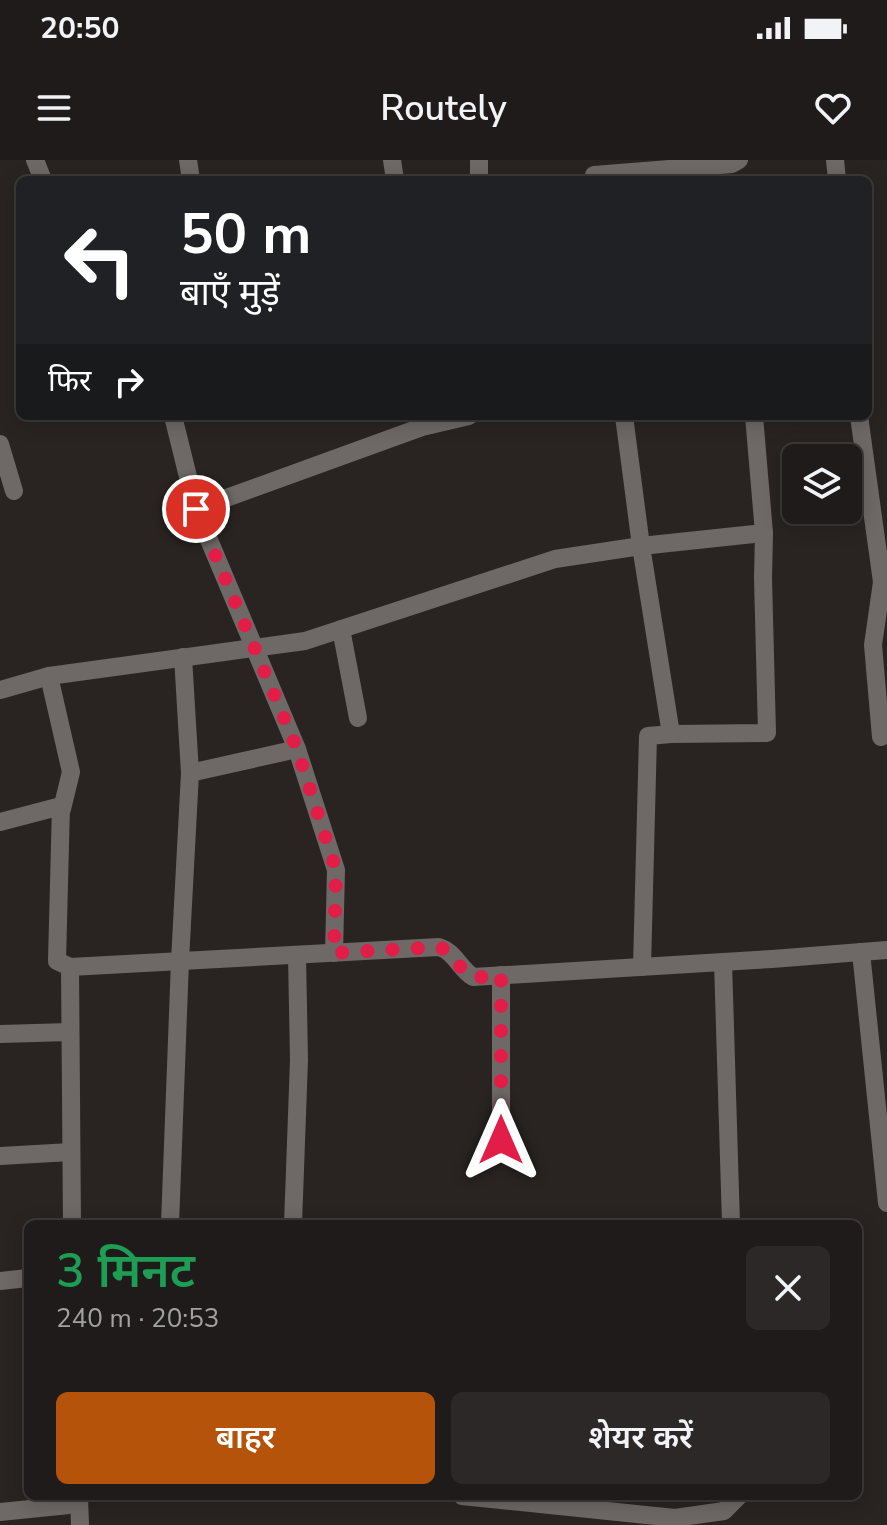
<!DOCTYPE html>
<html lang="hi">
<meta charset="utf-8">
<style>
:root{--surface:#1f1b1a;--page:#2c2827;--text:#f1f3f6;--muted:#a1a1a2;--line:#3c3939;--accent:#b45309}
body{margin:0;font-family:"Nunito Sans","Noto Sans Devanagari",sans-serif;background:var(--page);color:var(--text);height:100vh;display:flex;flex-direction:column;font-size:30px;white-space:nowrap}
*{box-sizing:border-box;margin:0}
p{font-size:26px;color:var(--muted)}
.icon{flex:none;width:44px;height:44px;fill:none;stroke:currentColor;stroke-width:2;stroke-linecap:round;stroke-linejoin:round}
.map{position:relative;flex:1;overflow:hidden}
.drawer{position:absolute;left:24px;top:1060px;width:838px;height:280px;display:flex;flex-direction:column;background:var(--surface);border-radius:12px;box-shadow:0 4px 20px #0003,0 0 0 2px var(--line)}
.drawer>*{flex:none}
.guide{position:absolute;left:16px;top:16px;width:856px;height:244px;border-radius:12px;box-shadow:0 4px 20px #0003,0 0 0 2px var(--line);background:#202124;color:#fff;overflow:hidden}
.tools{position:absolute;left:782px;top:284px;display:grid;gap:16px}
.tools a{display:grid;place-items:center;width:80px;height:80px;border-radius:12px;background:var(--surface);box-shadow:0 4px 20px #0003,0 0 0 2px var(--line);font-size:40px}
.pin{position:absolute;display:grid;place-items:center;width:68px;height:68px;color:#fff;margin:-34px;border:4px solid #fff;border-radius:50%;box-shadow:0 2px 8px #0007}
.me{position:absolute;width:88px;margin:-44px;rotate:0deg;stroke-linejoin:round;filter:drop-shadow(0 0 6px #0008)}
.turn{display:flex;align-items:center;gap:28px;height:168px;padding:0 32px;font-size:36px}
.turn .icon{width:104px;height:104px;stroke-width:2.5}
.turn b{display:block;font-size:56px;line-height:68px}
.then{display:flex;align-items:center;height:76px;padding:0 32px;background:#0003;gap:16px;font-size:30px}
.round{display:grid;place-items:center;flex:none;width:84px;height:84px;border-radius:12px;background:var(--page)}
.headline{display:flex;align-items:center;justify-content:space-between;height:136px;padding:0 32px}
h1{font-size:48px;font-weight:600;line-height:60px;color:#1e9e55}
.action{display:flex;gap:16px;margin-top:auto;padding:16px 32px}
.action a{flex:1;height:92px;border-radius:12px;background:var(--accent);color:#fff;font-size:32px;font-weight:600;line-height:92px;text-align:center}
.action a+a{background:var(--page);color:var(--text)}
.status{display:flex;justify-content:space-between;align-items:center;height:56px;padding:0 40px;background:var(--surface);direction:ltr}
.status svg{height:22px;fill:currentColor}
header{display:flex;justify-content:space-between;align-items:center;height:104px;padding:0 32px;background:var(--surface);font-size:36px;font-weight:600}
.map>svg:first-child{display:block}
.lines{fill:none;stroke-linecap:round;stroke-linejoin:round}
.street{stroke:#6e6866;stroke-width:18}
.route{stroke:#e11d48;stroke-width:14;stroke-dasharray:0 25.2}
</style>
<div class="status"><b>20:50</b><svg viewBox="0 0 49 12"><path d="M0 12V9h3v3zM5 12V6h3v6zM10 12V3h3v9zM15 12V0h3v12zM26 1h20v11H26zM47 4h2v5h-2z"/></svg></div>
<header><svg class="icon" aria-label="menu" viewBox="0 0 24 24"><path d="M4 6h16M4 12h16M4 18h16"/></svg>Routely<svg class="icon" aria-label="heart" viewBox="0 0 24 24"><path d="M12 20l-8-8c-3-5 5-10 8-4 3-6 11-1 8 4z"/></svg></header>
<div class="map">
<svg width="887" height="1365" viewBox="0 0 887 1365">
<rect width="100%" height="100%" fill="#292422"/>
<g class="lines">
<g class="street">
<path d="M 35,0 L 43,20"/>
<path d="M 188,0 L 191,20"/>
<path d="M 392,0 L 395,20"/>
<path d="M 835,0 L 837,20"/>
<path d="M 479,20 L 479,0"/>
<path d="M 595,20 L 594,15 L 732,4 L 739,0"/>
<path d="M 173,256 L 196,349 L 297,589 L 336,710 L 334,793"/>
<path d="M 624,256 L 641,386 L 671,574 L 767,573 L 763,418 L 764,373 L 754,256"/>
<path d="M 859,256 L 882,422 L 873,485 L 881,577"/>
<path d="M 0,284 L 14,331"/>
<path d="M 196,349 L 422,267 L 469,256"/>
<path d="M 341,469 L 358,558"/>
<path d="M 49,516 L 71,612 L 62,649"/>
<path d="M 0,530 L 49,516 L 305,481 L 555,399 L 641,386 L 764,373"/>
<path d="M 190,613 L 297,589"/>
<path d="M 0,662 L 61,646 L 57,801 L 70,807 L 439,787 C 455,792 459,808 473,817 L 772,799 L 887,790"/>
<path d="M 861,792 L 887,1043"/>
<path d="M 723,802 L 731,1064"/>
<path d="M 70,807 L 72,1064"/>
<path d="M 642,807 L 648,576 L 671,574"/>
<path d="M 501,815 L 501,980"/>
<path d="M 0,874 L 70,872"/>
<path d="M 0,996 L 71,992"/>
<path d="M 170,1064 L 180,801 L 190,613 L 183,497"/>
<path d="M 293,1064 L 299,900 L 297,795"/>
<path d="M 0,1121 L 28,1118"/>
<path d="M 79,1336 L 80,1365"/>
<path d="M 462,1336 L 675,1358 L 724,1351 L 739,1336"/>
<path d="M 0,1352 L 79,1344"/>
</g>
</g>
<g class="lines">
<path class="route" d="M 196,349 L 297,589 L 336,710 L 334,793 L 439,787 C 456,793 459,813 474,817 C 481,818 493,815 501,815 L 501,980"/>
</g>
</svg>
<div class="tools">
<a><svg class="icon" aria-label="layers" viewBox="0 0 24 24"><path d="M12 4l9 5-9 5-9-5zM3 14l9 5 9-5"/></svg></a>
</div>
<div class="pin" style="left:196px;top:349px;background:#d93025"><svg class="icon" aria-label="arrive" viewBox="0 0 24 24"><path d="M6 21V4h12l-3 4 3 4H6"/></svg></div>
<svg class="me" style="left:501px;top:980px" viewBox="-20 -20 40 40"><path d="M0-17L14 15 0 8-14 15z" fill="#e11d48" stroke="#fff" stroke-width="4"/></svg>
<div class="guide">
<div class="turn"><svg class="icon" aria-label="left" viewBox="0 0 24 24"><path d="M17 20v-9H6M10 6l-5 5 5 5"/></svg><div><b>50 m</b>बाएँ मुड़ें</div></div>
<div class="then">फिर<svg class="icon" aria-label="right" viewBox="0 0 24 24"><path d="M7 20v-9h11M14 6l5 5-5 5"/></svg></div>
</div>
<section class="drawer">
<div class="headline"><div><h1>3 मिनट</h1><p>240 m · 20:53</p></div><a class="round"><svg class="icon" aria-label="close" viewBox="0 0 24 24"><path d="M6 6l12 12M18 6L6 18"/></svg></a></div>
<div class="action"><a>बाहर</a><a>शेयर करें</a></div>
</section>
</div>
